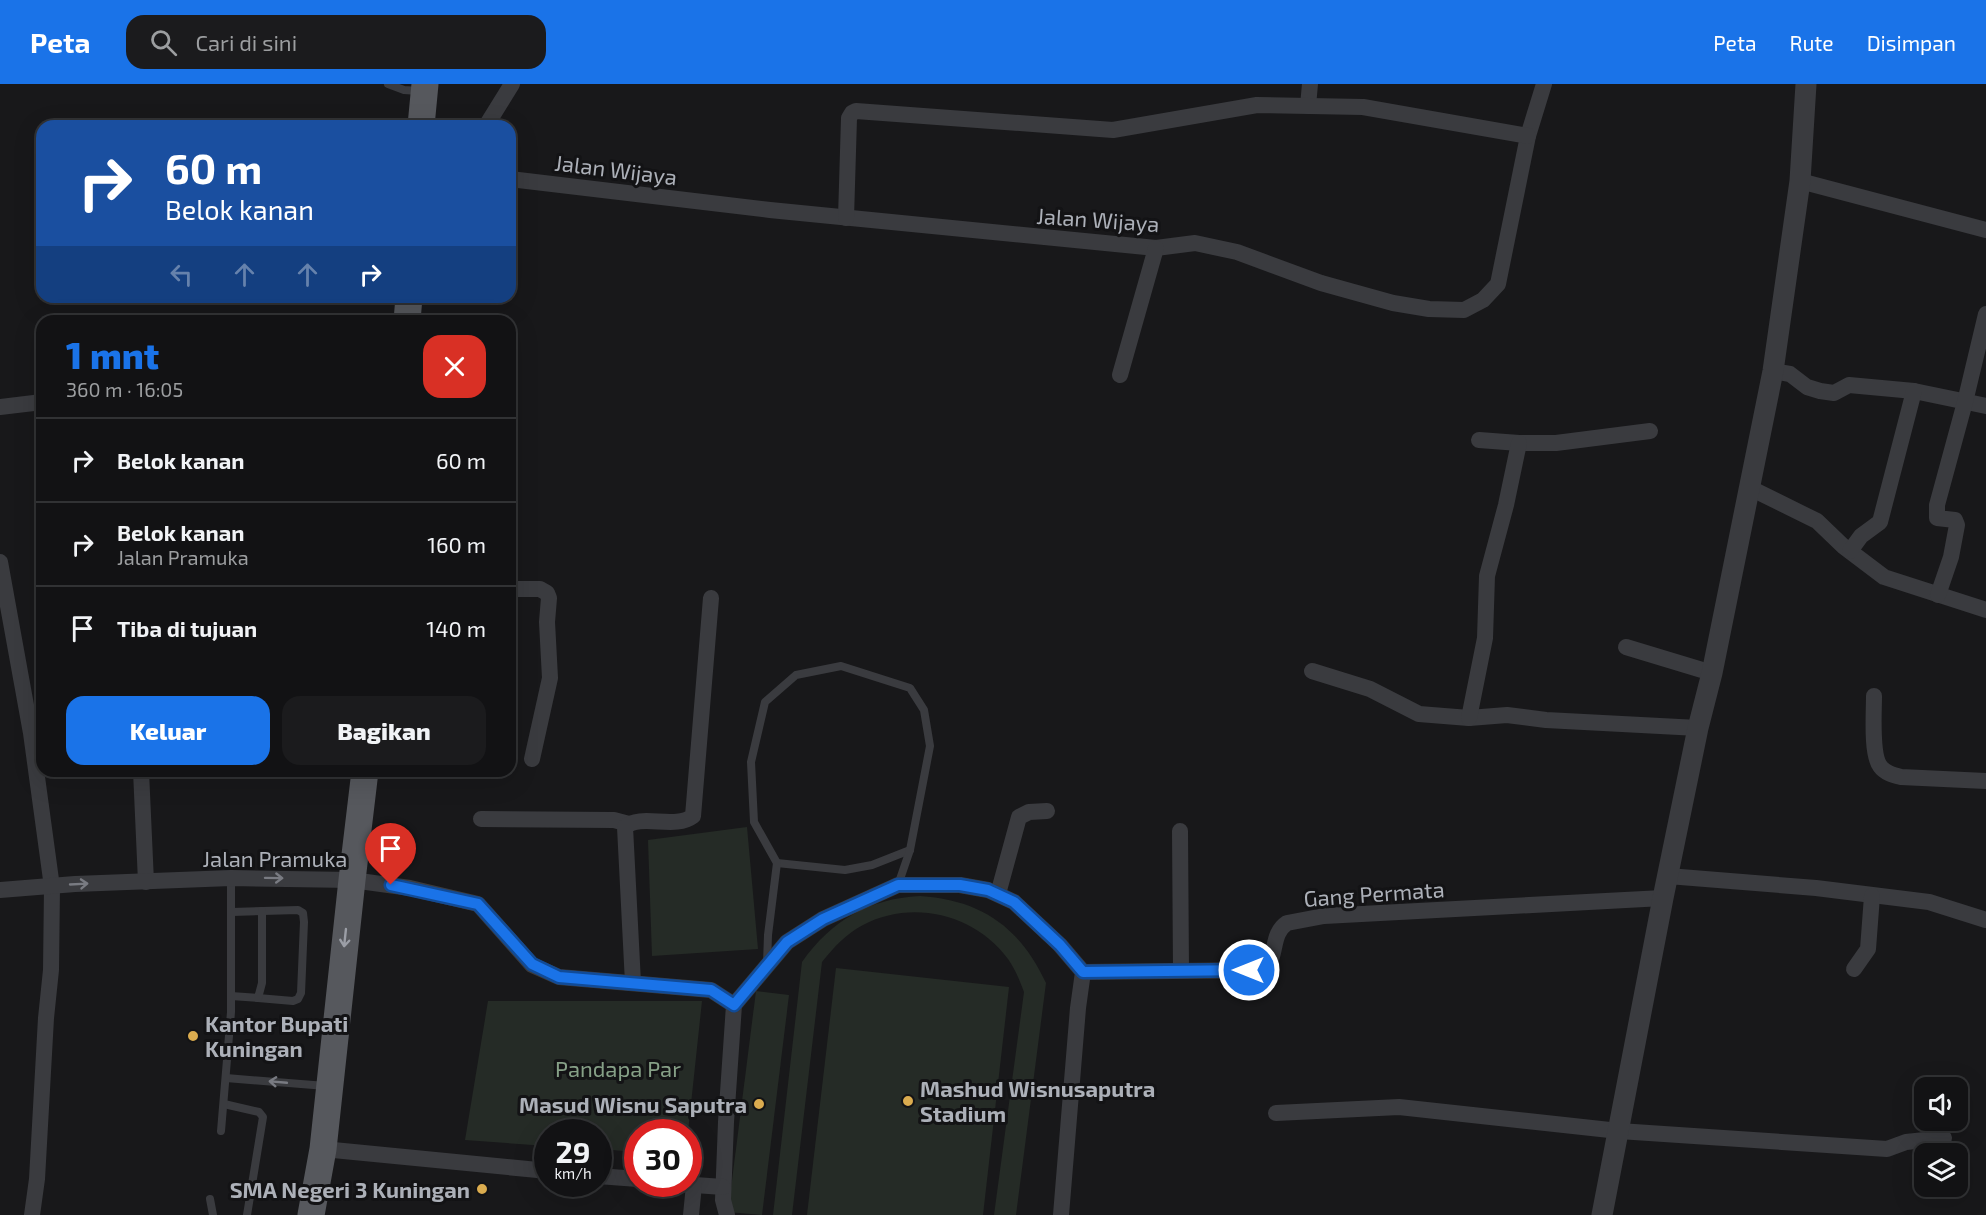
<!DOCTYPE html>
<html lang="id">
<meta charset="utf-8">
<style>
:root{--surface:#121214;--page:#1b1b1d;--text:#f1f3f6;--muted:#9c9ea0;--line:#313234;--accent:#1a73e8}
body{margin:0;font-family:"Exo 2",sans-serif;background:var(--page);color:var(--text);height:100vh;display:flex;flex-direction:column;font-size:22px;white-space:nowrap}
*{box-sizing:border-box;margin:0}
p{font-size:20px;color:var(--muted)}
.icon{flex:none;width:33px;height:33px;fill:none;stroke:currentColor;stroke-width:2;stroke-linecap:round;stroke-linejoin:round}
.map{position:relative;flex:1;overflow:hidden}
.details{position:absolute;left:36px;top:231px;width:480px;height:462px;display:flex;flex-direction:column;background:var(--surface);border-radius:18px;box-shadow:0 6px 24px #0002,0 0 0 2px var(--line)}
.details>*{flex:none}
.top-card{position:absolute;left:36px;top:36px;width:480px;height:183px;border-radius:18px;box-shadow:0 6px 24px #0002,0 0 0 2px var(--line);background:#1a4fa0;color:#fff;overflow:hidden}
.buttons{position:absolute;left:1914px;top:993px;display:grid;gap:12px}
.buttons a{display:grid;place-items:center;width:54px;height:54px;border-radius:12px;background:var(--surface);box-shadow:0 6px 24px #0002,0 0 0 2px var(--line);font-size:30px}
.speed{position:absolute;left:534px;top:1035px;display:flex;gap:12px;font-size:30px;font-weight:700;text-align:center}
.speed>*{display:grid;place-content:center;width:78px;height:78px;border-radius:50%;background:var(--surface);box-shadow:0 6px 24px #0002,0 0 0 2px var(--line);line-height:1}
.speed small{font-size:15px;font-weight:400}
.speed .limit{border:9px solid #d22;background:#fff;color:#111}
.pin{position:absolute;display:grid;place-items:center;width:51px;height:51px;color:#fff;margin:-62px -26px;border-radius:50% 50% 50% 0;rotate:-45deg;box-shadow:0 0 6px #0007}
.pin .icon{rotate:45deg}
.me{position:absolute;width:66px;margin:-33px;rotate:270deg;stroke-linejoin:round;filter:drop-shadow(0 0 4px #0008)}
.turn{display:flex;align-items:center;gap:21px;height:126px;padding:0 30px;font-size:27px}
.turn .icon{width:78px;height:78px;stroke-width:2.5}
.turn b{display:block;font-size:42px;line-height:51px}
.lanes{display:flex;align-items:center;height:57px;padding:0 30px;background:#0003;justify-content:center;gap:30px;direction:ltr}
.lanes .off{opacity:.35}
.round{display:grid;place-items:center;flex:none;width:63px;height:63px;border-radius:18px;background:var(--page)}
.overview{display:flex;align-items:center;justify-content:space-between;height:102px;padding:0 30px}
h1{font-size:36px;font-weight:800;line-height:45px;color:var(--accent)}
.button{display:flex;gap:12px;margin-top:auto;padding:12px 30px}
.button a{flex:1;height:69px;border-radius:18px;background:var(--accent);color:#fff;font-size:24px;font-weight:800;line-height:69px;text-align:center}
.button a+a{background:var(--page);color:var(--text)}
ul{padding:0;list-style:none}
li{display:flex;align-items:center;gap:18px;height:84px;padding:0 30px;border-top:2px solid var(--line)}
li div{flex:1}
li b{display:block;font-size:22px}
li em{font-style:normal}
header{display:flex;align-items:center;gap:36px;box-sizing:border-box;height:84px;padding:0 30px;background:var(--accent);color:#fff}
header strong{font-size:28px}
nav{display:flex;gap:33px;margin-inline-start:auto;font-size:21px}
.search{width:420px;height:54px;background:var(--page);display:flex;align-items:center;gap:15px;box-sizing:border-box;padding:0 21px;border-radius:18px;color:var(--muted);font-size:22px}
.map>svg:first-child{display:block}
.green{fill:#252b26}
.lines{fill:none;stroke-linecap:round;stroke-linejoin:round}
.service{stroke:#3a3b3f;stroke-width:8}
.minor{stroke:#3a3b3f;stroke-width:16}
.tertiary{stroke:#3a3b3f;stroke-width:21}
.primary{stroke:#56585d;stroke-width:27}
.oneway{stroke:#797b82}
.oneway2{stroke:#9b9ea6}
.route-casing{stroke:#114b97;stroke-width:15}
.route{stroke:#1a73e8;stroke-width:10}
.poi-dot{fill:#dbac4f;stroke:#131315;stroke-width:2}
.labels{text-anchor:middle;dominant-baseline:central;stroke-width:6;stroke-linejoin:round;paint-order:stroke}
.street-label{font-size:22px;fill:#acb0b8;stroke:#131315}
.poi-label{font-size:22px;font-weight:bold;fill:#acb0b8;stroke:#131315;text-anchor:start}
.park-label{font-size:22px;fill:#86a087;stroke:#131315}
</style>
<header>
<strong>Peta</strong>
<div class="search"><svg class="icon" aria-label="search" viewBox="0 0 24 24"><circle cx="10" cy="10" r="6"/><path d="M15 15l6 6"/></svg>Cari di sini</div>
<nav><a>Peta</a><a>Rute</a><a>Disimpan</a></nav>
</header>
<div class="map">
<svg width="1986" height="1131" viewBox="0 0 1986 1131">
<rect width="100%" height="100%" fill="#18181a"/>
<g class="green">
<path d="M 747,743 L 758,865 L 652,872 L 648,756 Z"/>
<path d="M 920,812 C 981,816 1020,843 1046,899 L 1016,1131 L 994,1131 L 1024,908 C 1020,897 1015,885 1008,875 C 975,830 912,815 863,841 C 846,850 834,863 822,878 L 792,1131 L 773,1131 L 802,878 C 832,836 868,815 920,812 Z"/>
<path d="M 836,884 L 1009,903 L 983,1131 L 807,1131 Z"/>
<path d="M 756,907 L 789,911 L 762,1131 L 728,1128 Z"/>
<path d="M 488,917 L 702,917 L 688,1048 L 638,1048 L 637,1068 L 599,1065 L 598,1048 L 548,1048 L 547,1062 L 465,1056 Z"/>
</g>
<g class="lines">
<g class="service">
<path d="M 388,0 L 404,6 L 419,7"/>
<path d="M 777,779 L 845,786 L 872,781 L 910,766"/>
<path d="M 232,828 L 298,826 L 303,829 L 304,838 L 301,909 L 298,915 L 293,917 L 258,914"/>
<path d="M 767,879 L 768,851 L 777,779 L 754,738 L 751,678 L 765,618 L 796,591 L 841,582 L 910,604 L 924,626 L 930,662 L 910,766 L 898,801"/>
<path d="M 231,912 L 258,914 L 262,899 L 262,827"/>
<path d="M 226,994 L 326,1002"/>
<path d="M 224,1020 L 259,1028 L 263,1033 L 247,1131"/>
<path d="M 221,1047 L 231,928 L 231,794"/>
<path d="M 210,1115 L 213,1131"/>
</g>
<g class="minor">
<path d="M 1308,22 L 1310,0"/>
<path d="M 486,42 L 512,0"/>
<path d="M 510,95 L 770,126 L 1156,164 L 1195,159 L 1237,168 L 1321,199 L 1393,219 L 1429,225 L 1464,226 L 1483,216 L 1498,200 L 1528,52 L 1544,0"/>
<path d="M 1800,97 L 1986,146"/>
<path d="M 846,134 L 849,34 L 852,29 L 856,27 L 1113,46 L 1257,21 L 1363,23 L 1528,52"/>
<path d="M 1773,287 L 1790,290 L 1807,303 L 1820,307 L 1834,309 L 1849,301 L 1914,307 L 1986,322"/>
<path d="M 1120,291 L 1156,164"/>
<path d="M 0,323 L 42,318"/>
<path d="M 1479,356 L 1519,359 L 1556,359 L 1650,347"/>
<path d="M 1750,404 L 1817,437 L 1843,462 L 1884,493 L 1986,526"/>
<path d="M 1850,467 L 1861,452 L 1880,438 L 1914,307"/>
<path d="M 0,478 L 31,649 L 52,803 L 51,886 L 46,934 L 37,1095 L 32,1131"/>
<path d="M 510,505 L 540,505 L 547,509 L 549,514 L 547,538 L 550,594 L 532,675"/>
<path d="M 1938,511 L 1951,473 L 1957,441 L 1955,436 L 1937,434 L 1937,421 L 1965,318 L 1986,230"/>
<path d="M 1626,563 L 1712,589"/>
<path d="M 1312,587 L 1370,605 L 1419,630 L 1469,634 L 1507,631 L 1546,636 L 1698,644"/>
<path d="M 1874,612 C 1874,629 1871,670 1880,682 C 1885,689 1893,691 1901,693 L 1986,697"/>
<path d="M 1469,634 L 1485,554 L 1487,492 L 1506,421 L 1519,359"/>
<path d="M 141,687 L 146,798"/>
<path d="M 481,735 L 614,736 L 629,740"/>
<path d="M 1180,747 L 1181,886"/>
<path d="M 1668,792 L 1816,804 L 1929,818 L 1986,836"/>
<path d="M 0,806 L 75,800 L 231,794 L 352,796 L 410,804 L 478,820 L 532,881 L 559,893 L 711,906 L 734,921 L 726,1038 L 723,1116 L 727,1131"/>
<path d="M 998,810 L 1019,733 L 1029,728 L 1047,727"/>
<path d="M 1854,885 L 1868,865 L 1872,812"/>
<path d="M 1083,888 L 1264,886 C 1278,874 1270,850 1287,839 L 1324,832 L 1663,814"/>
<path d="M 633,899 L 625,743 C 641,729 675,746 693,732 L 711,514"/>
<path d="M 734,921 L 787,858 L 823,835 L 898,801 L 960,801 L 988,806 L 1014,818 L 1060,861 L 1083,888 L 1078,924 L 1061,1131"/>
<path d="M 1276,1029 L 1399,1023 L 1619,1047 L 1887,1065 L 1906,1058 L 1944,1054"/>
<path d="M 323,1065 L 548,1087"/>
<path d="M 598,1092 L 638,1095"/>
<path d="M 681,1100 L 723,1103"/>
<path d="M 691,1131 L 694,1101"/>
</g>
<path class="tertiary" d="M 1602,1131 L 1663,814 L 1698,644 L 1712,589 L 1773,287 L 1800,97 L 1806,0"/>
<g class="primary">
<path d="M 421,42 L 425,0"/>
<path d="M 407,237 L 409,213"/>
<path d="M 311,1131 L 323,1065 L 352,796 L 365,687"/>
</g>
</g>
<defs><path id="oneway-shaft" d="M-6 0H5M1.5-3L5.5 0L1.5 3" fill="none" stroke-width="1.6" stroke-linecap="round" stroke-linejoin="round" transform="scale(1.5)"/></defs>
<g class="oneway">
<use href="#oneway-shaft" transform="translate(274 794) rotate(1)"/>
<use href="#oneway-shaft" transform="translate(79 800) rotate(-3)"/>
<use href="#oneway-shaft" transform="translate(278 998) rotate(-175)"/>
</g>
<use class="oneway2" href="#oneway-shaft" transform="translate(345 854) rotate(96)"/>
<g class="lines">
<defs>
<path id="route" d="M 391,801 L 478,820 L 532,880 L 559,893 L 711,906 L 734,921 L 787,858 L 823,835 L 898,801 L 960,801 L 988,806 L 1014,818 L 1060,861 L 1083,888 L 1249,886"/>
</defs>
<use href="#route" class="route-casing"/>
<use href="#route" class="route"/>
</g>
<g class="poi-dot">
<circle cx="193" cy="952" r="6"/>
<circle cx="908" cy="1017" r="6"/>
<circle cx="759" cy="1020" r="6"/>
<circle cx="482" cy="1105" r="6"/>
</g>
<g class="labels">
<g class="street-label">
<text transform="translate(616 85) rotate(7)">Jalan Wijaya</text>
<text transform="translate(1098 135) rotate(4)">Jalan Wijaya</text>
<text x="275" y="774">Jalan Pramuka</text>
<text transform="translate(1374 809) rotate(-4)">Gang Permata</text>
</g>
<g class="poi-label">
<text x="205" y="939">Kantor Bupati<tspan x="205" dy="25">Kuningan</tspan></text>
<text x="920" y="1004">Mashud Wisnusaputra<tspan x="920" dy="25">Stadium</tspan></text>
<text x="747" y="1020" text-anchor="end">Masud Wisnu Saputra</text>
<text x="470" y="1105" text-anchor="end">SMA Negeri 3 Kuningan</text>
</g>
<g class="park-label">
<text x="618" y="984">Pandapa Par</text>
</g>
</g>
</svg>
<div class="buttons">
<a><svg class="icon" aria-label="sound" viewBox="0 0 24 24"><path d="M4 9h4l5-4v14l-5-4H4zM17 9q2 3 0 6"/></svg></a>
<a><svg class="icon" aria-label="layers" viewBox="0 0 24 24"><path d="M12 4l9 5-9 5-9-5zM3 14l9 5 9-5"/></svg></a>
</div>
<div class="speed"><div>29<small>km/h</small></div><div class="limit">30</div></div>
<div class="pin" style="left:391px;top:801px;background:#d93025"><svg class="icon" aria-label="arrive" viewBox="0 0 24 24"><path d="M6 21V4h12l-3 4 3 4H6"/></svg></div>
<svg class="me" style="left:1249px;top:886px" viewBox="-20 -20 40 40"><circle r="17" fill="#1a73e8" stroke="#fff" stroke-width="3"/><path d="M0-11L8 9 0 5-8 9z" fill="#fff"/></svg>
<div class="top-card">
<div class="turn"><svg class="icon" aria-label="right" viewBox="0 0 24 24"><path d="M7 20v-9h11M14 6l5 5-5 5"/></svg><div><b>60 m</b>Belok kanan</div></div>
<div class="lanes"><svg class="icon off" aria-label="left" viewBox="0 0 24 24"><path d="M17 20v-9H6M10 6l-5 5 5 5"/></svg><svg class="icon off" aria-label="ahead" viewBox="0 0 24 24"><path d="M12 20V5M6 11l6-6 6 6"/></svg><svg class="icon off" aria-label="ahead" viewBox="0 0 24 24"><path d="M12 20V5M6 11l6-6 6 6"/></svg><svg class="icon" aria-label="right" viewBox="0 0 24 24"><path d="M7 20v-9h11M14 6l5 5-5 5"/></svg></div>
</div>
<section class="details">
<div class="overview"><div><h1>1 mnt</h1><p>360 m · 16:05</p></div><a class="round" style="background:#d93025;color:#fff"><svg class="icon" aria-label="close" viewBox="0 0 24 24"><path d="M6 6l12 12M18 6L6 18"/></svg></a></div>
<ul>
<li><svg class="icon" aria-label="right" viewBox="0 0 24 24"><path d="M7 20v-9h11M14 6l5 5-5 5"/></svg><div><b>Belok kanan</b></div><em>60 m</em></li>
<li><svg class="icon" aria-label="right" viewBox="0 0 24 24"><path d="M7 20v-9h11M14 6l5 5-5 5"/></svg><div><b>Belok kanan</b><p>Jalan Pramuka</p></div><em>160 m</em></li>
<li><svg class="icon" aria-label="arrive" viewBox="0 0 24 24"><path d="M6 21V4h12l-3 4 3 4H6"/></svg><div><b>Tiba di tujuan</b></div><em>140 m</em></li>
</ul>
<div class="button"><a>Keluar</a><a>Bagikan</a></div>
</section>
</div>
